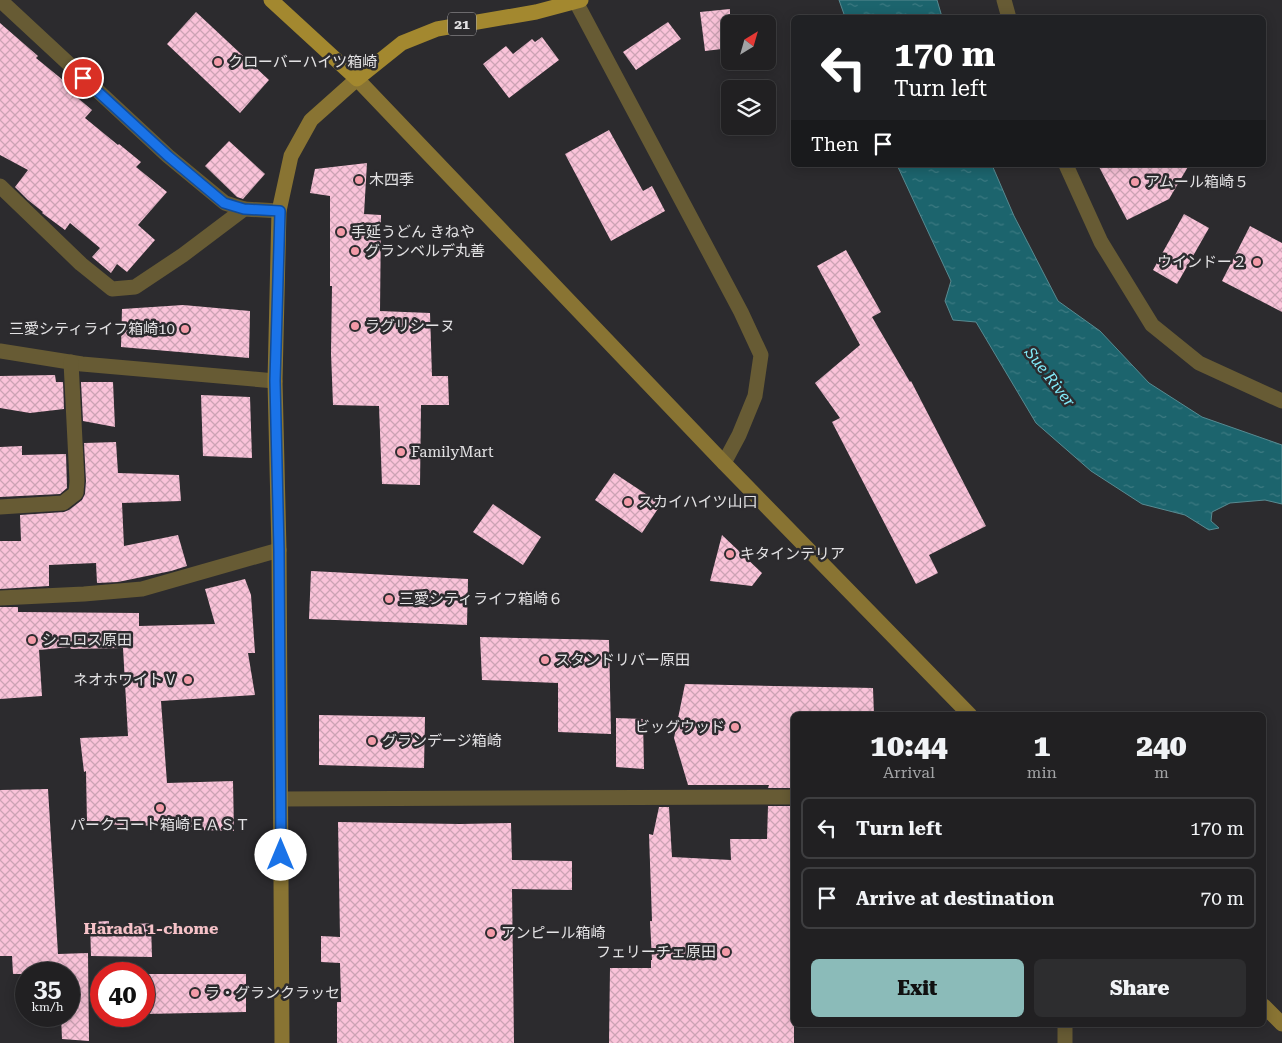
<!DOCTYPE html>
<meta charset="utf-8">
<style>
:root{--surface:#212022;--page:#2d2d2f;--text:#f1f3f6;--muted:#a2a3a5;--line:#3e3e40;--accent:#8bbbb9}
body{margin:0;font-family:"Roboto Serif","Noto Sans JP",serif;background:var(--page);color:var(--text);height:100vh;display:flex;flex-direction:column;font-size:19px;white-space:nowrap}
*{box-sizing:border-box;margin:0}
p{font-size:16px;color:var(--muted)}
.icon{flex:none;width:28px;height:28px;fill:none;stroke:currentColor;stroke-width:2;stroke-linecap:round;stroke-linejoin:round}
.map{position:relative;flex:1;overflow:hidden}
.sheet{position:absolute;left:791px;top:712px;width:475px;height:315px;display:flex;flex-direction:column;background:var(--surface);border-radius:8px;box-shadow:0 2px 12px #0003,0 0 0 1px var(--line)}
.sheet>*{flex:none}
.guide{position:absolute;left:791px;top:15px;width:475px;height:152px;border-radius:8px;box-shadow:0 2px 12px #0003,0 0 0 1px var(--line);background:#202124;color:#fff;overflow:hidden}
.needle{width:32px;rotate:37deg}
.tools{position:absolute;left:721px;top:15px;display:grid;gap:10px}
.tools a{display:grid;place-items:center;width:55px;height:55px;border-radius:8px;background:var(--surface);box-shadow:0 2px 12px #0003,0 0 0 1px var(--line);font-size:25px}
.speed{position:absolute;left:15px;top:962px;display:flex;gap:10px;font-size:25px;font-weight:700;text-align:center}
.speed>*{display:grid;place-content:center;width:65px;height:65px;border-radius:50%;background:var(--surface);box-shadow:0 2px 12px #0003,0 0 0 1px var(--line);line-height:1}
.speed small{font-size:12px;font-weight:400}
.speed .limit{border:8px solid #d22;background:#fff;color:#111}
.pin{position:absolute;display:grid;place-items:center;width:42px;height:42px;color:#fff;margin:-21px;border:2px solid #fff;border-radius:50%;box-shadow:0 1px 5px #0007}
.me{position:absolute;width:55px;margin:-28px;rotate:0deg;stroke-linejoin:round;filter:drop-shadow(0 0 4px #0008)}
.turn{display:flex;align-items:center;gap:18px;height:105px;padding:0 20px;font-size:22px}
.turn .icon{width:65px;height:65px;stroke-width:2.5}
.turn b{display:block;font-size:35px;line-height:42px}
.then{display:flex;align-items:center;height:48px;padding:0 20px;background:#0003;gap:10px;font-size:19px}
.eta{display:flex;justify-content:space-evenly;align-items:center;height:85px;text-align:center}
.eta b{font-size:30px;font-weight:800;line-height:35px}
.action{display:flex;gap:10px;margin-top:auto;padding:10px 20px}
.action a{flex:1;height:58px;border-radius:8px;background:var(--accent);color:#111;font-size:20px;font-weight:800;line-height:58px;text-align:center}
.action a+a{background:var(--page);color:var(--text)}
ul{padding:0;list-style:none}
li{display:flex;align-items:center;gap:15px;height:62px;margin:0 10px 8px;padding:0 10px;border:2px solid var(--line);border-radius:8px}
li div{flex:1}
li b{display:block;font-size:19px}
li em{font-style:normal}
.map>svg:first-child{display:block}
.water{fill:url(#water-ripples);stroke:#588a91}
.building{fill:url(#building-cross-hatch)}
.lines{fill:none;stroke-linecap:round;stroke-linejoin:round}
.street{stroke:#675b34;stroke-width:15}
.secondary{stroke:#897433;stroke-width:15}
.primary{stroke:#a3882f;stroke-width:15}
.route-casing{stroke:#114b97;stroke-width:12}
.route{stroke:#1a73e8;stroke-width:9}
.poi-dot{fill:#f39aa7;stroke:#2c2b2e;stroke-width:2}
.labels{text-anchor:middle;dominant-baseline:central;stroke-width:5;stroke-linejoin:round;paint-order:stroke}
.shield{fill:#2c2b2e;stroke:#acabad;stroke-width:1}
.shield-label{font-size:14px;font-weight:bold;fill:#e3e2e4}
.poi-label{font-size:15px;fill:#e3e2e4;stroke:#2c2b2e;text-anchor:start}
.water-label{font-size:16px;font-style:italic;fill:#82ebfa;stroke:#2c2b2e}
.neighbourhood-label{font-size:16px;font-weight:bold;fill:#f6c2c8;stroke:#2c2b2e}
</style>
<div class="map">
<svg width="1282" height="1043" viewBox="0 0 1282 1043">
<defs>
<pattern id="water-ripples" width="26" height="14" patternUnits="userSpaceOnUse" patternTransform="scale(1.25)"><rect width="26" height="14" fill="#1c646d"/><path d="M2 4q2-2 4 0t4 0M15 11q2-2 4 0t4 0" fill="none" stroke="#3d7a82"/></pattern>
<pattern id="building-cross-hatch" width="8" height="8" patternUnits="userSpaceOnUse" patternTransform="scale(1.25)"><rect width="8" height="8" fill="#fac3d9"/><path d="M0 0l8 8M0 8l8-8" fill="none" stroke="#cca3b4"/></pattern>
</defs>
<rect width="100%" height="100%" fill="#2c2b2e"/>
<g class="water">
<path d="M 839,0 L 937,0 L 942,17 L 845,17 Z"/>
<path d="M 897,165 L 992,165 L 1014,216 L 1058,301 L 1100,331 L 1149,383 L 1202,417 L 1282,445 L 1282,504 L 1265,500 L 1230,503 L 1212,512 L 1211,521 L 1219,528 L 1209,530 L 1185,515 L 1142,504 L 1091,471 L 1036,423 L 976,322 L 953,320 L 945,301 L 951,281 Z"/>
</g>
<g class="building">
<path d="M 730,9 L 730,48 L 705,51 L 700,12 Z"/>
<path d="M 196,12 L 269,80 L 240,113 L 167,44 Z"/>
<path d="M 668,22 L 681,39 L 636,70 L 623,52 Z"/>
<path d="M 0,23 L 38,56 L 36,58 L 69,85 L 66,88 L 92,110 L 85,118 L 118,145 L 119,144 L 141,162 L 136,167 L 167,192 L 138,225 L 155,240 L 127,272 L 117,264 L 111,273 L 92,257 L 100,248 L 70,223 L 65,230 L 42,213 L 43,212 L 28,200 L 15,187 L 28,170 L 0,155 Z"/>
<path d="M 542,37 L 559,60 L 509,98 L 483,64 L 506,46 L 513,54 L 532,39 L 535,42 Z"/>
<path d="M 609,130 L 643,191 L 652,186 L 665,211 L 611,241 L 565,154 Z"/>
<path d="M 229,141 L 265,174 L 243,199 L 237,197 L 205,166 Z"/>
<path d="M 367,163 L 364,214 L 381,215 L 380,311 L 430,313 L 432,376 L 448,376 L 449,405 L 421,405 L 420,485 L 382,484 L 379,406 L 333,405 L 331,353 L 332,286 L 330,286 L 330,196 L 310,193 L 315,169 Z"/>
<path d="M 1098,165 L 1189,165 L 1169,199 L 1127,220 Z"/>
<path d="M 1184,214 L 1209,228 L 1177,284 L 1153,270 Z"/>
<path d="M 1250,226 L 1282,243 L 1282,312 L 1222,281 Z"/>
<path d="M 846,250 L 881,312 L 872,317 L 910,382 L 911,381 L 986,526 L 929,555 L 938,573 L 916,584 L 832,422 L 840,418 L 815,383 L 860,345 L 817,266 Z"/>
<path d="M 183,305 L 250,311 L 249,358 L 121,347 L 122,309 Z"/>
<path d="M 55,375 L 56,382 L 63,382 L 64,409 L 30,413 L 0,408 L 0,376 Z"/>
<path d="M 81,382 L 113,382 L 115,427 L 83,421 Z"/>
<path d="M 201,395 L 250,397 L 252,458 L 203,456 Z"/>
<path d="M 116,442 L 118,473 L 179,475 L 181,501 L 122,503 L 124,546 L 178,535 L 187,566 L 171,571 L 118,582 L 97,583 L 96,563 L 49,565 L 49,586 L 0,589 L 0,541 L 21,541 L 20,515 L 64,512 L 69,510 L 82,500 L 85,494 L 86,481 L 84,443 Z"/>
<path d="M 22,446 L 22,455 L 66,454 L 67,488 L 60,494 L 0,497 L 0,447 Z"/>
<path d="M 614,473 L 661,504 L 642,533 L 595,500 Z"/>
<path d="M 493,504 L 541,537 L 523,565 L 473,532 Z"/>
<path d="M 722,535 L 762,573 L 752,586 L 710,581 Z"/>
<path d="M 311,571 L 468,579 L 467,625 L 309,619 Z"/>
<path d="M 245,579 L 251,595 L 255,653 L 248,653 L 255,695 L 161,701 L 167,783 L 233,781 L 234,831 L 198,830 L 198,827 L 87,824 L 86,771 L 84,772 L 80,738 L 128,736 L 123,648 L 71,649 L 70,647 L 39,650 L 42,696 L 0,699 L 0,607 L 18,607 L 18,612 L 139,613 L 139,626 L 215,624 L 205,589 Z"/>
<path d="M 480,637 L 609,640 L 611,734 L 558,732 L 558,683 L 482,680 Z"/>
<path d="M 685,684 L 873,688 L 874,715 L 794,715 L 794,788 L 768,788 L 769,785 L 688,785 L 674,738 Z"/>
<path d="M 319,715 L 425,717 L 424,768 L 319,765 Z"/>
<path d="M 616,718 L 643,719 L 644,769 L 616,767 Z"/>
<path d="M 48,789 L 58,954 L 88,953 L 89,1041 L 62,1039 L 61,1016 L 69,1016 L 69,974 L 13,974 L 12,956 L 0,956 L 0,790 Z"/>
<path d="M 768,806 L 794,806 L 794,1043 L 609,1043 L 610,968 L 651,968 L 651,960 L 652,960 L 650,921 L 652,921 L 649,834 L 653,835 L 659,807 L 669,807 L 672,857 L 731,860 L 730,839 L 767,839 Z"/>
<path d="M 338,822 L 460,824 L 511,823 L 512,860 L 572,861 L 572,890 L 512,889 L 514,1043 L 337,1043 L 337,1002 L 341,1002 L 340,963 L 321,962 L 321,936 L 340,937 Z"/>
<path d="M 109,921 L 109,926 L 151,923 L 152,957 L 91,956 L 90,922 Z"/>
<path d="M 144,974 L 246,974 L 246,1012 L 144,1014 Z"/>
</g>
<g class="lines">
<g class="street">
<path d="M 0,0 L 168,156 L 225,203 L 244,209"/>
<path d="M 1004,0 L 1009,18"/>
<path d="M 576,2 L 741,312 L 761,355 L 755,396 L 739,435 L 724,463"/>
<path d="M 1066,165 L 1101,242 L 1152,325 L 1199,363 L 1282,401"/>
<path d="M 0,186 L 81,264 L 112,289 L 135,287 L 183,255 L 244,209 L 279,211"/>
<path d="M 0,351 L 82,364 L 275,381"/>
<path d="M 0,507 L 63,503 L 76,493 L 77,481 L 71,362"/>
<path d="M 0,598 L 84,594 L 142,589 L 279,550"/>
<path d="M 281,799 L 794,797"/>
<path d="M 1065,1043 L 1065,1025"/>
</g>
<g class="secondary">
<path d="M 1264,1006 L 1282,1024"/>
<path d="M 282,1043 L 279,550 L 275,381 L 279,211 L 291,156 L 311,120 L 357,79 L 724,463 L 970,715"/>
</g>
<path class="primary" d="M 271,0 L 357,79 L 402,43 L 437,29 L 536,12 L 581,0"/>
</g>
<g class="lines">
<defs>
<path id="route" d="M 83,78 L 168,156 L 224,203 L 244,209 L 280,211 L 275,381 L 279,550 L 281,855"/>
</defs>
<use href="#route" class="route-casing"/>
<use href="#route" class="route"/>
</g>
<g class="poi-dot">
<circle cx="218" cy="62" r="5"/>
<circle cx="359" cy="180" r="5"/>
<circle cx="1135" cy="182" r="5"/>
<circle cx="341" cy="232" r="5"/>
<circle cx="355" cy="251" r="5"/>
<circle cx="1257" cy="262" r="5"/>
<circle cx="355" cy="326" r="5"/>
<circle cx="185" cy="329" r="5"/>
<circle cx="401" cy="452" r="5"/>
<circle cx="628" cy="502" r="5"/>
<circle cx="730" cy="554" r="5"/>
<circle cx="389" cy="599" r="5"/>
<circle cx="32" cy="640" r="5"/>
<circle cx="545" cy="660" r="5"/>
<circle cx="188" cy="680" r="5"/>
<circle cx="735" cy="727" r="5"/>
<circle cx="372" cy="741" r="5"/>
<circle cx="160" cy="808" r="5"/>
<circle cx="491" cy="933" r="5"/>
<circle cx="726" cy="952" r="5"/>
<circle cx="195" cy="993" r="5"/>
</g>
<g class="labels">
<rect class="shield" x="448" y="12.5" width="28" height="23" rx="4"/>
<g class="shield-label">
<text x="462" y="24">21</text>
</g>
<g class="poi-label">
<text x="228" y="62">クローバーハイツ箱崎</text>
<text x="369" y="180">木四季</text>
<text x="1145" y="182">アムール箱崎５</text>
<text x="351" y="232">手延うどん きねや</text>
<text x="365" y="251">グランベルデ丸善</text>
<text x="1247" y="262" text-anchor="end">ウインドー２</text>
<text x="365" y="326">ラグリシーヌ</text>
<text x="175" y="329" text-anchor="end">三愛シティライフ箱崎10</text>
<text x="411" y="452">FamilyMart</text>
<text x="638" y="502">スカイハイツ山口</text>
<text x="740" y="554">キタインテリア</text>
<text x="399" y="599">三愛シティライフ箱崎６</text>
<text x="42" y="640">シュロス原田</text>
<text x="555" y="660">スタンドリバー原田</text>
<text x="178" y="680" text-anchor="end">ネオホワイトⅤ</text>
<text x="725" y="727" text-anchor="end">ビッグウッド</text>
<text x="382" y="741">グランデージ箱崎</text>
<text x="160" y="825" text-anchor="middle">パークコート箱崎ＥＡＳＴ</text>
<text x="501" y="933">アンピール箱崎</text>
<text x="716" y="952" text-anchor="end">フェリーチェ原田</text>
<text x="205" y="993">ラ・グランクラッセ</text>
</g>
<g class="water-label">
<text transform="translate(1050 377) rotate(52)">Sue River</text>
</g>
<g class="neighbourhood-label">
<text x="151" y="928">Harada 1-chome</text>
</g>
</g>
</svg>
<div class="tools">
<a><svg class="needle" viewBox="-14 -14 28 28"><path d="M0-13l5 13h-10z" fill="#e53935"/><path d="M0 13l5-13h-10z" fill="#a2a3a5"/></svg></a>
<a><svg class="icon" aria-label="layers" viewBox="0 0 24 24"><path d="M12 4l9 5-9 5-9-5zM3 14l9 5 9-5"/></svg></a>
</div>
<div class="speed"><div>35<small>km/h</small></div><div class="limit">40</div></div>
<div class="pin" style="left:83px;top:78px;background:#d93025"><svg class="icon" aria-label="arrive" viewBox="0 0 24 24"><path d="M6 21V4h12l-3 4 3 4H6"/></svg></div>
<svg class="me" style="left:281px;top:855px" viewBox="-20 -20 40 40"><circle r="19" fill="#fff"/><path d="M0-13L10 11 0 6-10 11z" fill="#1a73e8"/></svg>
<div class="guide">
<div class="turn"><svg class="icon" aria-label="left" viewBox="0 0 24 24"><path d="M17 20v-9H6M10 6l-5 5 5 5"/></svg><div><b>170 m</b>Turn left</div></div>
<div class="then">Then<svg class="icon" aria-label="arrive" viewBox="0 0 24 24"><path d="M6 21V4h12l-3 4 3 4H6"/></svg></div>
</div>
<section class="sheet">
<div class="eta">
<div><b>10:44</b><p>Arrival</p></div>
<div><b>1</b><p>min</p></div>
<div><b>240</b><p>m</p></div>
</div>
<ul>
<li><svg class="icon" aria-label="left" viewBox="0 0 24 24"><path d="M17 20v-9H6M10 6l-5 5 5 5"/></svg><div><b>Turn left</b></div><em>170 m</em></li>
<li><svg class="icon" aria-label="arrive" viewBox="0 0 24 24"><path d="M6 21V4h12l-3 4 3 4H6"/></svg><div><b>Arrive at destination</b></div><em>70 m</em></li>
</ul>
<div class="action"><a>Exit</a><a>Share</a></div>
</section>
</div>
